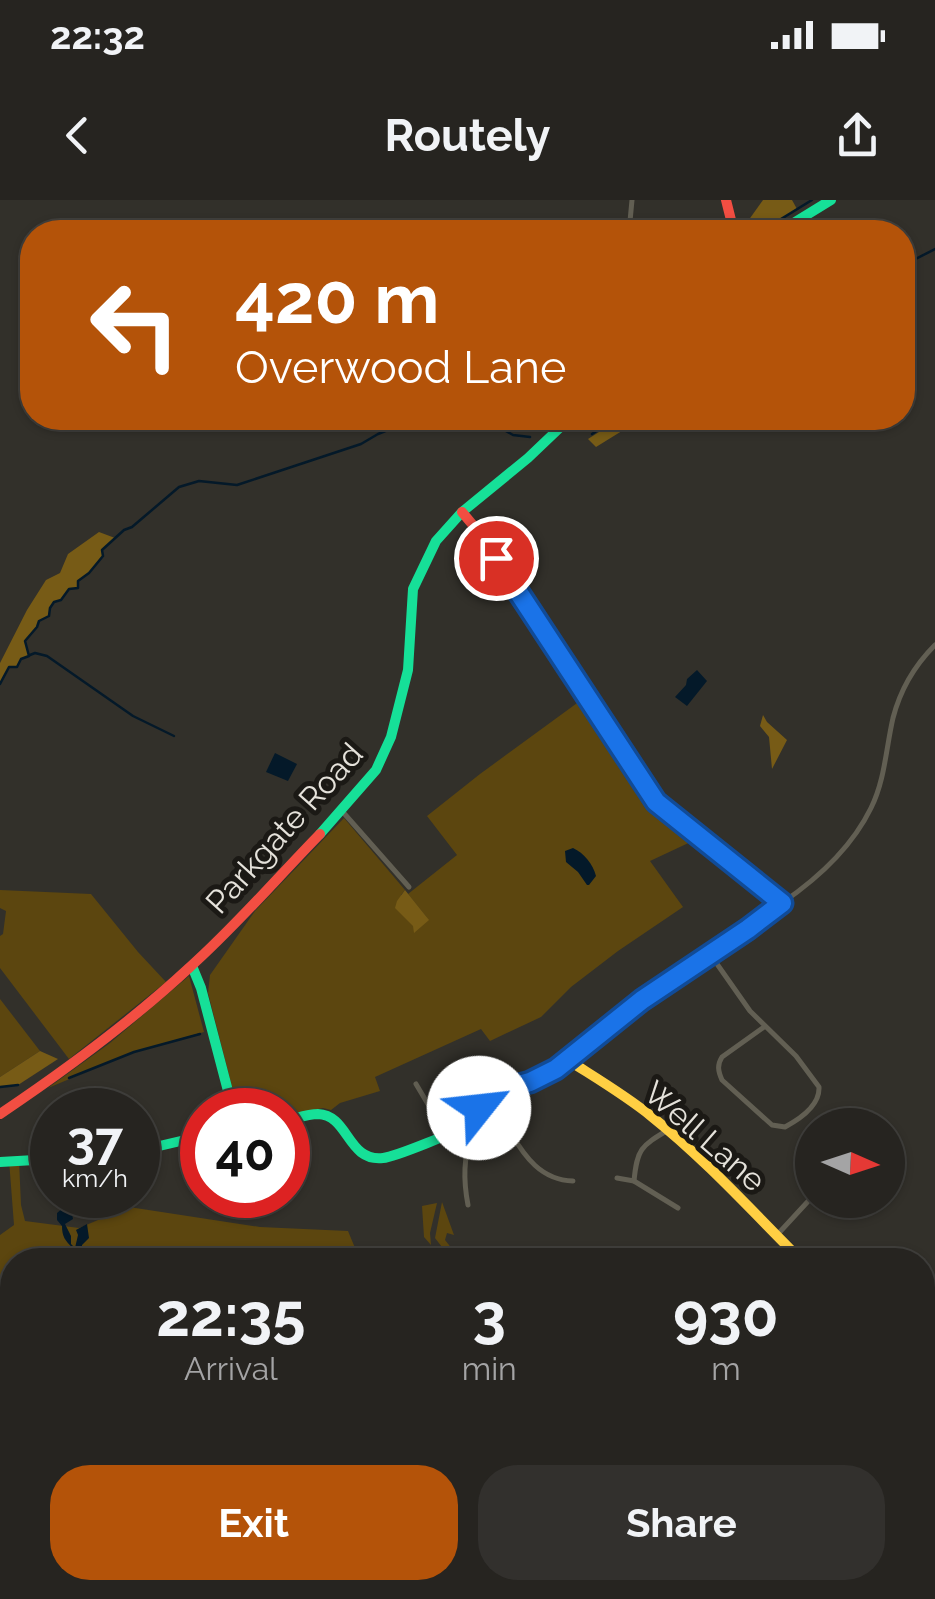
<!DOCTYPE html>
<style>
:root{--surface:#262420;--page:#32302d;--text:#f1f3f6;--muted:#a4a4a5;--line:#42413e;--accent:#b45309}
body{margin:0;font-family:Raleway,sans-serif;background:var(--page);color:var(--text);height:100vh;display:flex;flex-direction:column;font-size:38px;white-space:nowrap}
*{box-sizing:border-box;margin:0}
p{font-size:32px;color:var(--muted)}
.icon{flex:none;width:55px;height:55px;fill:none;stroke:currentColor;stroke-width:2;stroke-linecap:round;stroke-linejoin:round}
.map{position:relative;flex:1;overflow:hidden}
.details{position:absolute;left:0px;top:1048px;width:935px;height:352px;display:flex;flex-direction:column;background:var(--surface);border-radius:40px 40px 0 0;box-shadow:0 2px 8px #0004,0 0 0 2px var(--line)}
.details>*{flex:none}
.banner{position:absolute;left:20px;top:20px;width:895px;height:210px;border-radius:40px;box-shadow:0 2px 8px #0004,0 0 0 2px var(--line);background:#b45309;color:#fff;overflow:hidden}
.needle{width:65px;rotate:93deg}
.tools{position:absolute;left:795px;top:908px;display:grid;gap:20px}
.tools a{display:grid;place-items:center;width:110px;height:110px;border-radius:50%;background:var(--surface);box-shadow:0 2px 8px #0004,0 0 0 2px var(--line);font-size:50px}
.speed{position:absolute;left:30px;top:888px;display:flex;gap:20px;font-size:50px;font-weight:700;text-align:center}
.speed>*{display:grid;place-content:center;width:130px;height:130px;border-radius:50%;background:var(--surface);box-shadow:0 2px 8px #0004,0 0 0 2px var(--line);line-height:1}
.speed small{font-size:25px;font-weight:400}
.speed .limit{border:15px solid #d22;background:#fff;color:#111}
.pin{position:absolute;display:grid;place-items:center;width:85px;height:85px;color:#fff;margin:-42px;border:5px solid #fff;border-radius:50%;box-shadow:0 2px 10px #0007}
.me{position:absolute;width:110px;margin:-55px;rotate:61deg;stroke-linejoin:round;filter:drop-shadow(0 0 8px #0008)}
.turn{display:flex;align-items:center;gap:35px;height:210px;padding:0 50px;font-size:45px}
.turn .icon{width:130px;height:130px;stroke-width:2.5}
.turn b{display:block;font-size:70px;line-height:85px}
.eta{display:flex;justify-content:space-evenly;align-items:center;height:170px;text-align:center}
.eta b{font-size:60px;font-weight:700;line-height:70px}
.cta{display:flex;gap:20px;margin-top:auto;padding:20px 50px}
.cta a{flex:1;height:115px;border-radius:40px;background:var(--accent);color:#fff;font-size:40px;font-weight:700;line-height:115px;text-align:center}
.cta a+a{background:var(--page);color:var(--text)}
.status{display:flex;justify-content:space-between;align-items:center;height:70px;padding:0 50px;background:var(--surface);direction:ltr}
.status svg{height:28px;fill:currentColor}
header{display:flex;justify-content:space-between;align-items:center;height:130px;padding:0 50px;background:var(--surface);font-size:45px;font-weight:700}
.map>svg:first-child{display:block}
.green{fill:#5c460f}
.forest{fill:#775b16}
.water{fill:#041929}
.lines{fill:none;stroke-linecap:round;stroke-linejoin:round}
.stream{stroke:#041929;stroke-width:2.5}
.street{stroke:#625f53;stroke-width:5}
.fast{stroke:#16e098;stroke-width:10}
.slow{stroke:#ffcf43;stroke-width:10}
.jam{stroke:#f24e42;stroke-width:10}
.route-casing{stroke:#114b97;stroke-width:25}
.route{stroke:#1a73e8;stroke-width:18}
.labels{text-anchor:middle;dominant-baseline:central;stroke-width:10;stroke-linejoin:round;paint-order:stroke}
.street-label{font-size:32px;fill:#e5e2db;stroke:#1b1915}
</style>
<div class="status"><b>22:32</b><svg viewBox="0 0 49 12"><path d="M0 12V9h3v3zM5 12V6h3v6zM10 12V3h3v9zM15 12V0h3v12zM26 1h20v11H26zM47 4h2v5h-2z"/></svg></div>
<header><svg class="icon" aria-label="back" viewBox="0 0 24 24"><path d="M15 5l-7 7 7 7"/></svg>Routely<svg class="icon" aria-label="share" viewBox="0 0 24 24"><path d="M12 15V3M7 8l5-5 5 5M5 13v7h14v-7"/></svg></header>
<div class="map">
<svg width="935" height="1399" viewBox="0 0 935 1399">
<rect width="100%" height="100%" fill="#32302a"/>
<g class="green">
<path d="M 584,498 L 652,607 L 697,639 L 650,661 L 683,707 L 618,751 L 571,787 L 541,817 L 490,841 L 481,829 L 375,877 L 380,891 L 340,903 L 331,910 L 323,908 L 288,915 L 288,910 L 238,910 L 208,793 L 210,775 L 255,711 L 344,618 L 405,690 L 401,695 L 428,719 L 408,694 L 457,655 L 427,616 L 480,574 Z"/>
<path d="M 0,690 L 91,694 L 138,752 L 166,782 L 69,859 L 0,768 L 0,736 L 3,734 L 6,711 L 0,708 Z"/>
<path d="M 189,776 L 204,832 L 134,852 L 48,888 L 110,843 Z"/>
<path d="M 0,799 L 40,851 L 0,877 Z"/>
<path d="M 9,960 L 19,960 L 21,1005 L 25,1021 L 79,1028 L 129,1007 L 260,1027 L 348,1031 L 360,1060 L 12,1060 L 12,1388 L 389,1388 L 389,1396 L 411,1399 L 0,1399 L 0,1035 L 14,1025 Z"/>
<path d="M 442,1002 L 454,1035 L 447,1033 L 445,1040 L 461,1060 L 452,1060 L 435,1038 Z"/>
<path d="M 437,1003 L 430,1033 L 431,1045 L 424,1037 L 422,1006 Z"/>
<path d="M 935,1195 L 935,1399 L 783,1399 L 771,1388 L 922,1388 L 923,1201 Z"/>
</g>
<g class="forest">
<path d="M 763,0 L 792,0 L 797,9 L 760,32 L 749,32 L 748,21 Z"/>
<path d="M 621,218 L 638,218 L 630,226 L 596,247 L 588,239 Z"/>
<path d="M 99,332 L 115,338 L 102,350 L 103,356 L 89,373 L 78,381 L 78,388 L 69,389 L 61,400 L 53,402 L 50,408 L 49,416 L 39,421 L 37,427 L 25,441 L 29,456 L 21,459 L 17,467 L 8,468 L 0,484 L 0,463 L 27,410 L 46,380 L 60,373 L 68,354 Z"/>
<path d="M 763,515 L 767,522 L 787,540 L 772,569 L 769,537 L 760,526 Z"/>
<path d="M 405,690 L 429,720 L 414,733 L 413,726 L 395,708 L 397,701 Z"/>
<path d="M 40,851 L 58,859 L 18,885 L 0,887 L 0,877 Z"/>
<path d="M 389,1388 L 467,1388 L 469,1395 C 443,1399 415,1399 389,1396 Z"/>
<path d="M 719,1388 L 771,1388 L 783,1399 L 725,1399 Z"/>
</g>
<g class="water">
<path d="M 697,470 L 707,481 L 687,506 L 675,497 L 686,485 L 687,479 Z"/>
<path d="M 275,553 L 297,564 L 288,581 L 266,572 Z"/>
<path d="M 573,648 C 584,653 593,664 596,676 L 589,685 L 587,685 L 578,672 L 566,662 L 565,651 Z"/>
<path d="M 63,1008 L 72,1014 L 73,1019 L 65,1024 L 71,1036 L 71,1044 L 75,1048 L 78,1035 L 76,1030 L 87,1024 L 89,1038 L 82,1045 L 82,1050 L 91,1060 L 73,1060 L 70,1052 L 73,1048 C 65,1041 62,1036 62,1026 L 57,1020 L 57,1013 Z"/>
</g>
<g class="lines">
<g class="stream">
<path d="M 760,32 L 812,0"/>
<path d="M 902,66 L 935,49"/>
<path d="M 457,218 L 485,225 L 497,226 L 513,235 L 530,237"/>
<path d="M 592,234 L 616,218"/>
<path d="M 30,455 L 35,453 L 47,456 L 133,516 L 174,536"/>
<path d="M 0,484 L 9,467 L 17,467 L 21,459 L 29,456 L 25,441 L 37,427 L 39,421 L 49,416 L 50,408 L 54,402 L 61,400 L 69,389 L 78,388 L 78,381 L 89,373 L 103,356 L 102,350 L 124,330 L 132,327 L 179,287 L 199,281 L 237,285 L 361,244 L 378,234 L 418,218"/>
<path d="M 69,878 L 134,852 L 200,834"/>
<path d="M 0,887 L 18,885"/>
<path d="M 111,1388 L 114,1393"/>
</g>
<g class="street">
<path d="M 629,32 L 632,0"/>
<path d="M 342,611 L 409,687"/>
<path d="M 782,703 C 817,679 852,647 871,608 C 885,580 886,548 893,518 C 900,491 915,465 935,445"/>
<path d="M 710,754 L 750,811 L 796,856 L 819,887 C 820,906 800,919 785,927 L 772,925 L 722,880 C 718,871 717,865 722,857 L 764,827"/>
<path d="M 416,884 L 432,911 L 444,920 L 451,930"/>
<path d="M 469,924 L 510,932 C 525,957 541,980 573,981"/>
<path d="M 465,926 L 471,939 C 463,959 464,984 468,1005"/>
<path d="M 460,928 L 462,943 L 466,948"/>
<path d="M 617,978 L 634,981 C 637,949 641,946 668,930"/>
<path d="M 634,981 L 678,1008"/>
<path d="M 777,1035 L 812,997"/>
</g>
<g class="fast">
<path d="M 779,32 L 831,0"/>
<path d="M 320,634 L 376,570 L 391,537 L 408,470 L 413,389 L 436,341 L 462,312 L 528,258 L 570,218"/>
<path d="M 192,766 L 201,788 L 233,910"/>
<path d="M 288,920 C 297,918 308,914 318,914 C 349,915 347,962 383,958 C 394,957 460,931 468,924 C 480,915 484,898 498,890 C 516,881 537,880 555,870 C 586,851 614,820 644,798 C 690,766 738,737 782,703 L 697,635"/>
<path d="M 138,951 L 202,936"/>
<path d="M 0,962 L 52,959"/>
</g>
<g class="slow">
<path d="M 568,860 C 596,878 625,895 651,916 C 705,959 752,1011 801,1060"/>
<path d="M 922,1102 L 935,1097"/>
</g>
<g class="jam">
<path d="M 726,0 L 734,32"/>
<path d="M 462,312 L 477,330 L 656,602 L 697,635"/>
<path d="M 0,914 C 67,869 131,822 190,767 C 236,726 277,678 320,634"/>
</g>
</g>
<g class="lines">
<defs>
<path id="route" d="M 479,908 L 496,891 L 530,882 L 556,869 L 642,800 L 748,729 L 782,703 L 656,602 L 496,358"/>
</defs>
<use href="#route" class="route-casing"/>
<use href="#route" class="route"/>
</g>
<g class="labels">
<g class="street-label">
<text transform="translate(284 628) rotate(-48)">Parkgate Road</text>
<text transform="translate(705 936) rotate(41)">Well Lane</text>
</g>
</g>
</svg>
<div class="tools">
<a><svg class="needle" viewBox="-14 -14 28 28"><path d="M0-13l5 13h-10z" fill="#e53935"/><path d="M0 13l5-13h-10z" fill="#a4a4a5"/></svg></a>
</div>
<div class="speed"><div>37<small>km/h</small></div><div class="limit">40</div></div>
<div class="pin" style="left:496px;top:358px;background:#d93025"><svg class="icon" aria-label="arrive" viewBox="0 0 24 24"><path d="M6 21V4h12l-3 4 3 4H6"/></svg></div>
<svg class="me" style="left:479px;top:908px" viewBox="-20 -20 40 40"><circle r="19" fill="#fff"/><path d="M0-13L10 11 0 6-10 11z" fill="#1a73e8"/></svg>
<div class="banner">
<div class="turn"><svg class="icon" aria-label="left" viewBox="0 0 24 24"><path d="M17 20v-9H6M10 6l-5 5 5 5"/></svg><div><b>420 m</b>Overwood Lane</div></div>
</div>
<section class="details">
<div class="eta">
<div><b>22:35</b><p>Arrival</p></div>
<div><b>3</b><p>min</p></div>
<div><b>930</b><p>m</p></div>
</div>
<div class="cta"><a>Exit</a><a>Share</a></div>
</section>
</div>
